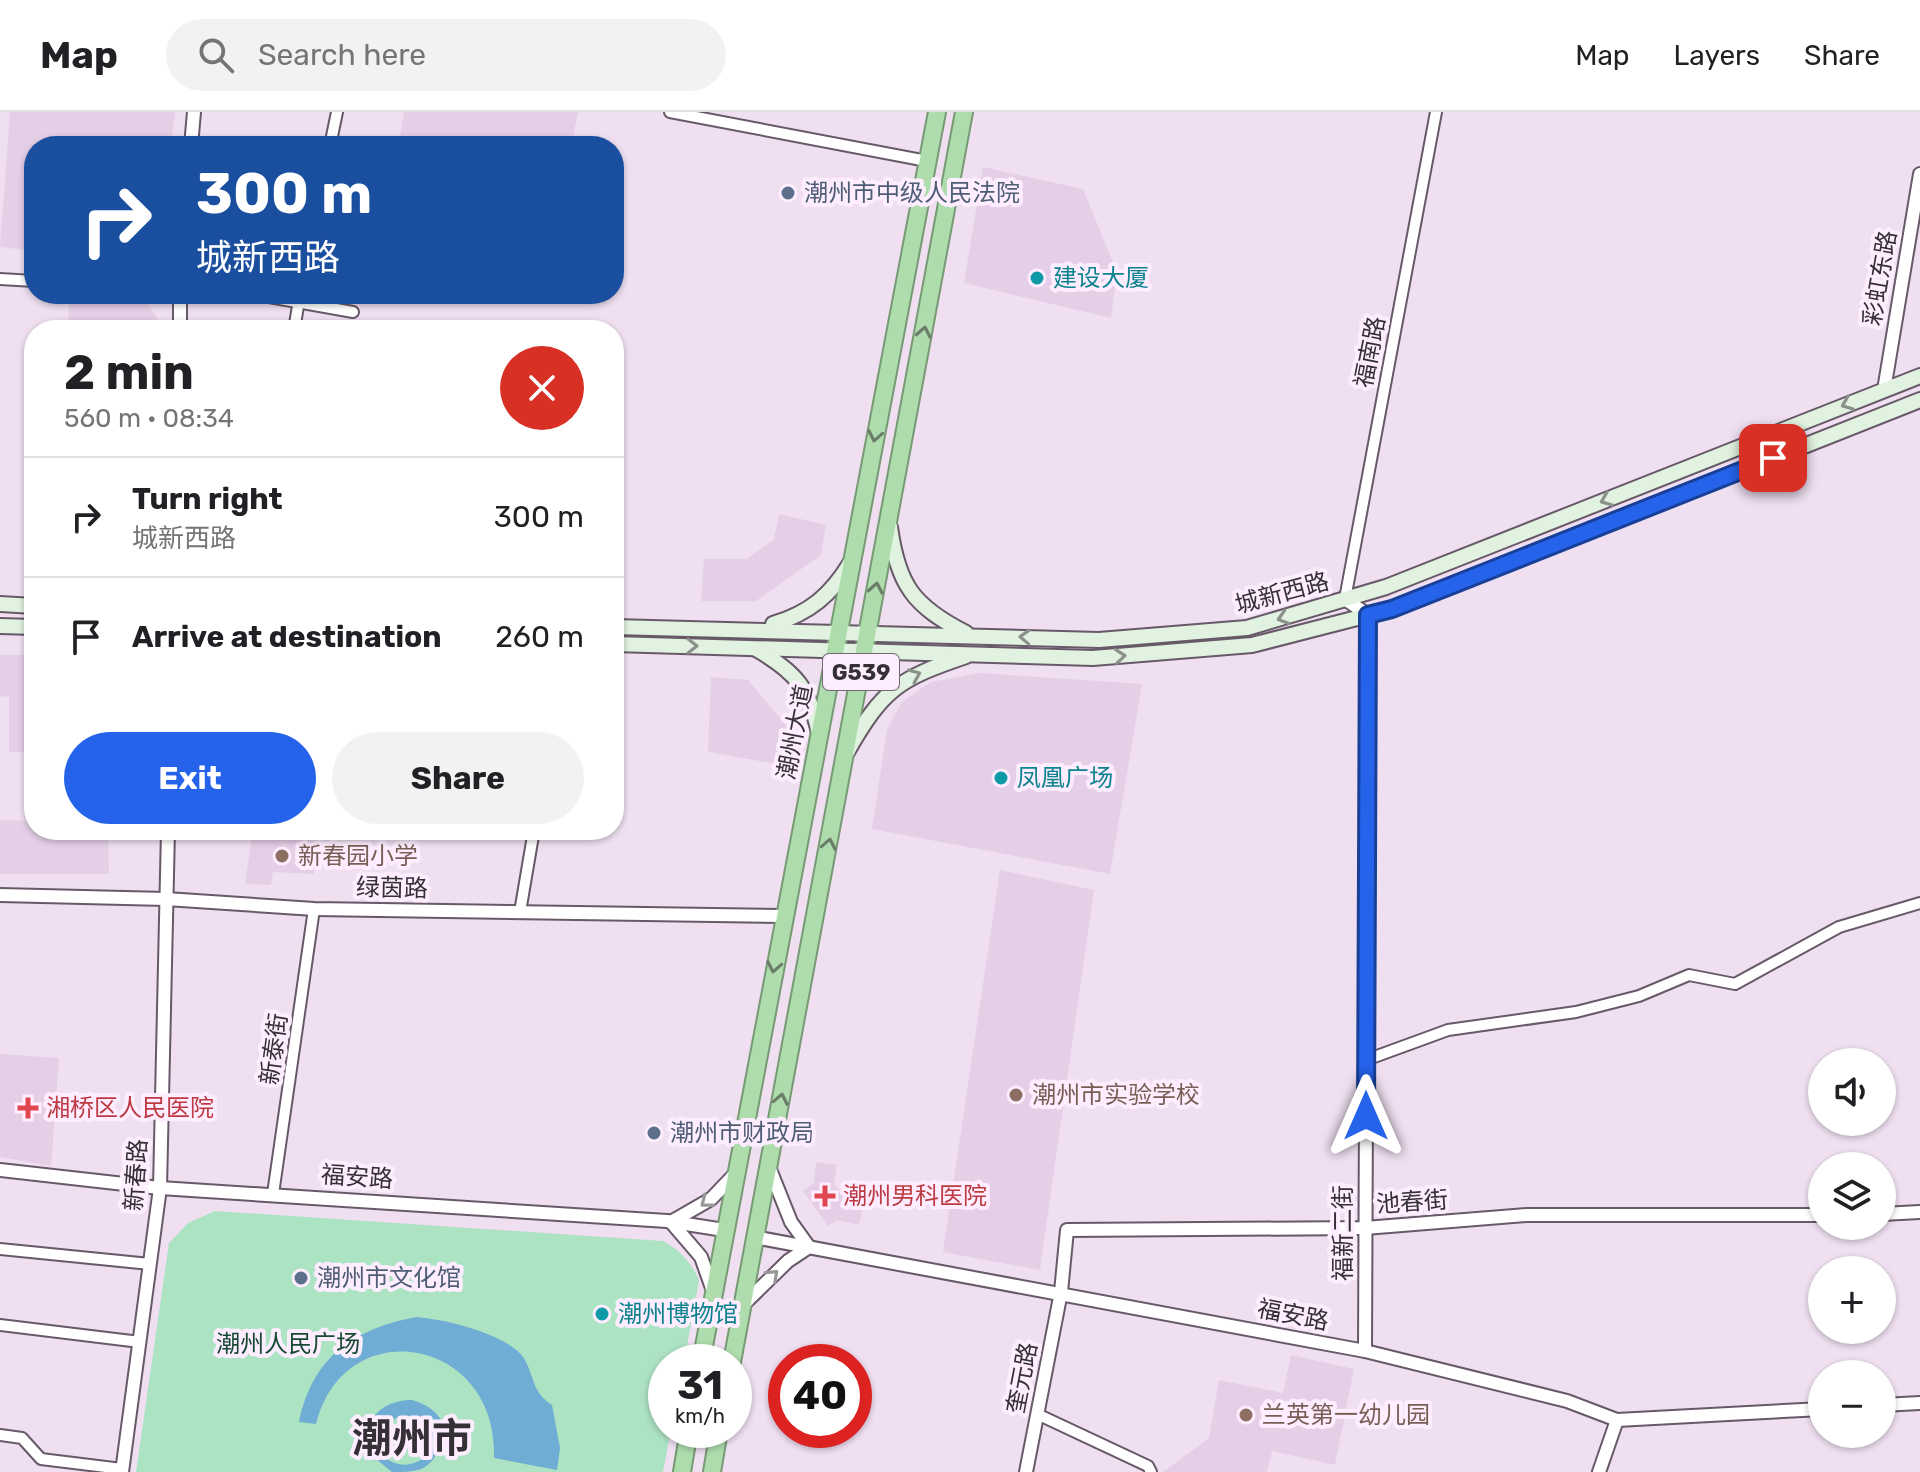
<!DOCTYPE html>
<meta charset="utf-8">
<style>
:root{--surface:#fff;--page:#f2f2f2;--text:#202124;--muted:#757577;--line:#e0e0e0;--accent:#2563eb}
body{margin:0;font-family:Rubik,"Noto Sans SC",sans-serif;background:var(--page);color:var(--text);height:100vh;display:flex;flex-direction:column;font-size:30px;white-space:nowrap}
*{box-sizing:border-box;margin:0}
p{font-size:26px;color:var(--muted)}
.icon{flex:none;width:44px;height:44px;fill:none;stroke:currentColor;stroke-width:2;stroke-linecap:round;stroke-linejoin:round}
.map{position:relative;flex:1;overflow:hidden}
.side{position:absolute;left:24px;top:208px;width:600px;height:520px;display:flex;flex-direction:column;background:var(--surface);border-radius:32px;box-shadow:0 2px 6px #0004}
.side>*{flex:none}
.top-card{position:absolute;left:24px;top:24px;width:600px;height:168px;border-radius:32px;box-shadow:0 2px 6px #0004;background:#1a4fa0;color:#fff;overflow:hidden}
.buttons{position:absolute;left:1808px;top:936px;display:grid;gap:16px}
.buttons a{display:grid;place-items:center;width:88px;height:88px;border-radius:50%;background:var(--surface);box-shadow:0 2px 6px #0004;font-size:40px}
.speed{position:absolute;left:648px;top:1232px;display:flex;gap:16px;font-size:40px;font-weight:700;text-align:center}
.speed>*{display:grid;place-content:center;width:104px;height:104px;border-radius:50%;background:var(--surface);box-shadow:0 2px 6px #0004;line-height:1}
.speed small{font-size:20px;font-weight:400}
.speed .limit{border:12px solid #d22;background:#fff;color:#111}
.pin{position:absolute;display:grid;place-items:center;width:68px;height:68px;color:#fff;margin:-34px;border-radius:16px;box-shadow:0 4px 12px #0006}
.me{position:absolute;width:88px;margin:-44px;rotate:0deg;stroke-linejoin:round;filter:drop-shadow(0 0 6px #0008)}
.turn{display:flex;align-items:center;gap:28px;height:168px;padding:0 40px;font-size:36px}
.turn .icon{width:104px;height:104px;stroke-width:2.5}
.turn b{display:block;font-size:56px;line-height:68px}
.round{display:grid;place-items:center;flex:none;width:84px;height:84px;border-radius:42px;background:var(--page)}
.overview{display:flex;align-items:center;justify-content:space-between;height:136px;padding:0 40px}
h1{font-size:48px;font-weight:700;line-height:60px}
.button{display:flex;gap:16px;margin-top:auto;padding:16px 40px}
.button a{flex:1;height:92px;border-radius:48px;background:var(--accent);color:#fff;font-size:32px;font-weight:700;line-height:92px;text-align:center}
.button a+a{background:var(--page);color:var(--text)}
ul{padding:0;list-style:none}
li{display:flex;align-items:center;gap:24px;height:120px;padding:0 40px;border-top:2px solid var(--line)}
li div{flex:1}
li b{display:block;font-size:30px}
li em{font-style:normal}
header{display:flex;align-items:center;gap:48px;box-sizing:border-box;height:112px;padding:0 40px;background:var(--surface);border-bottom:2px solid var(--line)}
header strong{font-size:38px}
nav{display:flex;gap:44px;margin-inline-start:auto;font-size:28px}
.search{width:560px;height:72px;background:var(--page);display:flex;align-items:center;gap:20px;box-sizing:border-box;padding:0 28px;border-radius:44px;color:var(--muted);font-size:30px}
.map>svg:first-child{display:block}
.built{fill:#e5cfe7}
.green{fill:#ace3c3}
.water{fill:#70add5}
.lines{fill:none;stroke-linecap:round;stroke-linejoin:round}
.minor-casing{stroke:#675968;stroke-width:14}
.tertiary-casing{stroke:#675968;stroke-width:16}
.secondary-casing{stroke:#675968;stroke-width:18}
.trunk-casing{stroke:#779a75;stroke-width:20}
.minor{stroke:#fff;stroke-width:10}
.tertiary{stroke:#fff;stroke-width:12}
.secondary{stroke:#e1f2e0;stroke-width:14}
.trunk{stroke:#aedcac;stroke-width:16}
.oneway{stroke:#6b7d6b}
.oneway2{stroke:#8b908b}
.oneway3{stroke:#9a979a}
.route-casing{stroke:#184099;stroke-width:20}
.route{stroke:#2563eb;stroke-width:14}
.service-dot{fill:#5c6f8a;stroke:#fdedfe;stroke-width:3}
.culture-dot{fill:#0f9aa8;stroke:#fdedfe;stroke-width:3}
.education-dot{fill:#8d6e63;stroke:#fdedfe;stroke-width:3}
.health-dot{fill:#e0444e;stroke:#fdedfe;stroke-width:3}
.labels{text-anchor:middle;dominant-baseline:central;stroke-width:8;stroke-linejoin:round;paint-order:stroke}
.shield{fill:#fdedfe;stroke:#716872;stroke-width:2}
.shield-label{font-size:22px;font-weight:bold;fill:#352f36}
.service-label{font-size:24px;fill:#4e5e75;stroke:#fdedfe;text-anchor:start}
.culture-label{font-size:24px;fill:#0d838f;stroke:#fdedfe;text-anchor:start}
.street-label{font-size:24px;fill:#352f36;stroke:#fdedfe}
.education-label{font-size:24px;fill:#785e54;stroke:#fdedfe;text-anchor:start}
.health-label{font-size:24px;fill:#be3a42;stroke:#fdedfe;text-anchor:start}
.park-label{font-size:24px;fill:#164a32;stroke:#fdedfe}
.town-label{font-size:40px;font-weight:bold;fill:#352f36;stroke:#fdedfe}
</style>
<header>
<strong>Map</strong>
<div class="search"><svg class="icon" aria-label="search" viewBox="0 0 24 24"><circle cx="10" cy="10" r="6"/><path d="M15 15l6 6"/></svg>Search here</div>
<nav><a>Map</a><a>Layers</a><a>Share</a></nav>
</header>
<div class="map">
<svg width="1920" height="1360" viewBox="0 0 1920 1360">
<rect width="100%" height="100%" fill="#efdff1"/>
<g class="built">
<path d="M 10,0 L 175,0 L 171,34 L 34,34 L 34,139 L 0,135 Z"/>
<path d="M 404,0 L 578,0 L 571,34 L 398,34 Z"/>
<path d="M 983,55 L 1083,77 L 1117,160 L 1111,206 L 964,171 Z"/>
<path d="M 69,185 L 148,192 L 165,218 L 68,218 Z"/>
<path d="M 779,402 L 826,413 L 821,443 L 756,489 L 701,489 L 704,447 L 747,447 L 774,427 Z"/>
<path d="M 0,543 L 34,543 L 34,640 L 9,640 L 9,585 L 0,584 Z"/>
<path d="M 980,561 L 1142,572 L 1110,762 L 872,717 L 887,617 L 902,590 L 931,570 Z"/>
<path d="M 711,565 L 748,568 L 789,617 L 783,653 L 708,640 Z"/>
<path d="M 0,708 L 34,709 L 34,718 L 108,718 L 109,762 L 0,762 Z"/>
<path d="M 253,718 L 318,718 L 314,762 L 273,760 L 271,773 L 245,772 Z"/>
<path d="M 1000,758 L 1094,778 L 1040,1158 L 943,1140 Z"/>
<path d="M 0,942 L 59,946 L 51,1054 L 0,1045 Z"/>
<path d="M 816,1050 L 837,1053 L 834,1072 L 848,1089 L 864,1091 L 859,1113 L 837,1108 L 828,1114 L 803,1079 L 814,1071 Z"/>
<path d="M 1291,1243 L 1354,1257 L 1335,1353 L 1272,1339 L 1267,1360 L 1163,1360 L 1209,1326 L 1219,1268 L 1283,1281 Z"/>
</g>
<path class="green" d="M 215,1099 L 663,1129 C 680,1138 691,1150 699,1168 L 684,1250 L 666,1250 L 666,1318 L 671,1318 L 663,1360 L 136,1360 L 169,1131 L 188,1111 Z"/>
<g class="water">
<path d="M 416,1205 C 444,1207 516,1223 527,1252 C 535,1270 534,1281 552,1293 L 560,1336 L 557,1358 L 494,1346 C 498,1224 344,1199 316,1312 L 299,1310 C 313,1244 354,1217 416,1205 Z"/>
<path d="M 412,1288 C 433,1294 446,1307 448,1329 L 433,1327 L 427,1313 C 411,1299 395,1302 382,1318 L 367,1315 C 376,1297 391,1288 412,1288 Z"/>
<path d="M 372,1325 L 379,1327 C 380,1359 419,1360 432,1336 L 439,1337 C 429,1360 415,1360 392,1360 L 376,1347 Z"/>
</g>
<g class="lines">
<defs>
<g id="minor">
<path d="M 670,0 L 927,49"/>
<path d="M 330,34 L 337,0"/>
<path d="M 0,167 L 34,169"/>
<path d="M 252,182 L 353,200"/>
<path d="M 294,218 L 300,182"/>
<path d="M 1345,487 L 1436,0"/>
<path d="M 520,800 L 534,718"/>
<path d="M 1366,948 L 1448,918 L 1576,900 L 1639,884 L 1689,863 L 1735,872 L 1839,815 L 1920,791"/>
<path d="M 273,1082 L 314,797"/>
<path d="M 0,1137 L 150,1152"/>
<path d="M 0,1213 L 140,1230"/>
<path d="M 1037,1302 L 1148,1354 L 1151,1360"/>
<path d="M 0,1323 L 22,1326 L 41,1347 L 122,1357"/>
</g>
<g id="tertiary">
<path d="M 191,34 L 194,0"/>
<path d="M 180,218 L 180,182"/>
<path d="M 1884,278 L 1920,62"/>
<path d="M 1345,487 L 1368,503 L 1365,1239"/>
<path d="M 0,783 L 166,787 L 314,797 L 784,804"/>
<path d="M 0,1058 L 160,1076 L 667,1109 L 724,1118"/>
<path d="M 1882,1102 L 1920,1100"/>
<path d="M 754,1125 L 1365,1239 L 1567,1289 L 1617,1308 L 1822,1297"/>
<path d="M 712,1176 L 701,1145 L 671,1110 L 711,1087 L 735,1062"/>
<path d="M 743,1193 L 788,1149 L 809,1135 L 791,1110 L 769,1055"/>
<path d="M 1882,1293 L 1920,1291"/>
<path d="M 122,1360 L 160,1076 L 168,718"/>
<path d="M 1026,1360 L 1061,1180 L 1067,1118 L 1365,1116 L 1527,1103 L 1822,1103"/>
<path d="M 1599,1360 L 1617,1308"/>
</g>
<g id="secondary">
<path d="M 890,415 C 898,473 913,494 966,521"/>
<path d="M 0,492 L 34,494"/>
<path d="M 773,512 C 810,501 831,483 851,450"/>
<path d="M 0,514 L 34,515"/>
<path d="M 614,515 L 1099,528 L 1247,516 L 1386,475 L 1920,264"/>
<path d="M 614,532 L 1093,546 L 1252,533 L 1392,497 L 1920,288"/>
<path d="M 756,537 C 796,560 809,576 819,621"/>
<path d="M 847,640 C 883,577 898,567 966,544"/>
</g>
<g id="trunk">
<path d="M 701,1250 L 937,0"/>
<path d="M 732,1250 L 964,0"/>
<path d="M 682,1360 L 689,1318"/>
<path d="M 712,1360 L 719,1318"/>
</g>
</defs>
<use href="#minor" class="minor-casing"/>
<use href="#tertiary" class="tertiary-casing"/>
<use href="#secondary" class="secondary-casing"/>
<use href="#trunk" class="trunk-casing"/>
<use href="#minor" class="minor"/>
<use href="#tertiary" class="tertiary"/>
<use href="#secondary" class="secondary"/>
<use href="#trunk" class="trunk"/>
</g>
<defs><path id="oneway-chevron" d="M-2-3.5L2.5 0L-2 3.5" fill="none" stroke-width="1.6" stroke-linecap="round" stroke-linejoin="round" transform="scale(2)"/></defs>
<g class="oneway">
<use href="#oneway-chevron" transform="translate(924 220) rotate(-80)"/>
<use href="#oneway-chevron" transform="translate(875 324) rotate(101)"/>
<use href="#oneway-chevron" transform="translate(876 476) rotate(-80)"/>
<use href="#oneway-chevron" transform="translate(829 732) rotate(-79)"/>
<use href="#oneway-chevron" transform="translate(774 855) rotate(101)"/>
<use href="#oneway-chevron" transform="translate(781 987) rotate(-79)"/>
</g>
<g class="oneway2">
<use href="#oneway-chevron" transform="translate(1847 292) rotate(158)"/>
<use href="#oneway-chevron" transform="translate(1606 388) rotate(158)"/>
<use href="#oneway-chevron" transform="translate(1283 506) rotate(163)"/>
<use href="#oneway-chevron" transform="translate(1025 525) rotate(-178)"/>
<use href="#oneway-chevron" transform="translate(692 534) rotate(1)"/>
<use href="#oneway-chevron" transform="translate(1120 544) rotate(-5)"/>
<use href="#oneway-chevron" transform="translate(915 563) rotate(-23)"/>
</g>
<g class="oneway3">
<use href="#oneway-chevron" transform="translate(706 1090) rotate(142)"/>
<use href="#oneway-chevron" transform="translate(773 1163) rotate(-43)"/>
</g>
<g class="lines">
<defs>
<path id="route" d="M 1366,1004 L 1368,503 L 1392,497 L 1773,346"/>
</defs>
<use href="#route" class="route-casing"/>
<use href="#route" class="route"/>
</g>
<g class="service-dot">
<circle cx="788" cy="81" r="8"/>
<circle cx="654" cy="1021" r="8"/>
<circle cx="301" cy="1166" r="8"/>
</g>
<g class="culture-dot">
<circle cx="1037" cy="166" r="8"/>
<circle cx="1001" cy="666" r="8"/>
<circle cx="602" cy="1202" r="8"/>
</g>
<g class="education-dot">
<circle cx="282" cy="744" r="8"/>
<circle cx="1016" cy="983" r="8"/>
<circle cx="1246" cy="1303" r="8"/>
</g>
<g class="health-dot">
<path d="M24 984h8v8h8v8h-8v8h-8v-8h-8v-8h8z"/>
<path d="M821 1072h8v8h8v8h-8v8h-8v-8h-8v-8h8z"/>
</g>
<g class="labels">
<rect class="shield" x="823" y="542" width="76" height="36" rx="6"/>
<g class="shield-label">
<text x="861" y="560">G539</text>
</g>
<g class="service-label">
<text x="804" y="81">潮州市中级人民法院</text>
<text x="670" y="1021">潮州市财政局</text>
<text x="317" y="1166">潮州市文化馆</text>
</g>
<g class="culture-label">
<text x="1053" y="166">建设大厦</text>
<text x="1017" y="666">凤凰广场</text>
<text x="618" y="1202">潮州博物馆</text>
</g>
<g class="street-label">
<text transform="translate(1880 166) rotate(-80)">彩虹东路</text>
<text transform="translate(1370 240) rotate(-79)">福南路</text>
<text transform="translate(1282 481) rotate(-15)">城新西路</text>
<text transform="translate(795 620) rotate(-79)">潮州大道</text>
<text transform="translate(392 776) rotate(1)">绿茵路</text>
<text transform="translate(274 937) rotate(-82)">新泰街</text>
<text transform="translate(136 1063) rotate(-86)">新春路</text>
<text transform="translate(357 1065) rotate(4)">福安路</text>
<text transform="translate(1412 1090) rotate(-4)">池春街</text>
<text transform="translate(1343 1121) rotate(-90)">福新二街</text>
<text transform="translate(1293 1203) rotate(11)">福安路</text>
<text transform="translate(1022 1266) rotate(-79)">奎元路</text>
</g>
<g class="education-label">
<text x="298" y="744">新春园小学</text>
<text x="1032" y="983">潮州市实验学校</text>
<text x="1262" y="1303">兰英第一幼儿园</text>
</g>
<g class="health-label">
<text x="46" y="996">湘桥区人民医院</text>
<text x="843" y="1084">潮州男科医院</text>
</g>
<g class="park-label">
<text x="288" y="1232">潮州人民广场</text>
</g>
<g class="town-label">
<text x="412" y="1326">潮州市</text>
</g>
</g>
</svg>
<div class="buttons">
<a><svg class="icon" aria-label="sound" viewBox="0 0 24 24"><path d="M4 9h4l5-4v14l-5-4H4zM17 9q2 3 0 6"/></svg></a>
<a><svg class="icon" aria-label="layers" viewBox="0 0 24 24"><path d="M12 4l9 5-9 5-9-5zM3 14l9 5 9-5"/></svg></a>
<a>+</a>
<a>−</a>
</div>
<div class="speed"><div>31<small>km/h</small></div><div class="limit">40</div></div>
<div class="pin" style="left:1773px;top:346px;background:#d93025"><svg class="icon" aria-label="arrive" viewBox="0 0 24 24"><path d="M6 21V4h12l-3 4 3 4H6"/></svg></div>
<svg class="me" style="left:1366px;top:1004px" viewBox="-20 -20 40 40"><path d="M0-17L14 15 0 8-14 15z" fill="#2563eb" stroke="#fff" stroke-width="4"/></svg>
<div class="top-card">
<div class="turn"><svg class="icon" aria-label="right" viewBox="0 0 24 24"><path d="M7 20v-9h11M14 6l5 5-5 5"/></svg><div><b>300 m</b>城新西路</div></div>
</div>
<section class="side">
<div class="overview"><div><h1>2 min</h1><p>560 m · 08:34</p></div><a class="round" style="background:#d93025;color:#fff"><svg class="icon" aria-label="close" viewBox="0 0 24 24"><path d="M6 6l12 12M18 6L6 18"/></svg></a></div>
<ul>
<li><svg class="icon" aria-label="right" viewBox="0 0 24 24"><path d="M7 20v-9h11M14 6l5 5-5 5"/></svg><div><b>Turn right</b><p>城新西路</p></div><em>300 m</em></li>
<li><svg class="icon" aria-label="arrive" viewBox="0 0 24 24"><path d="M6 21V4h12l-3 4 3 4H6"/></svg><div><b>Arrive at destination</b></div><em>260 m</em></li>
</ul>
<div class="button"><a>Exit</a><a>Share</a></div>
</section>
</div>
